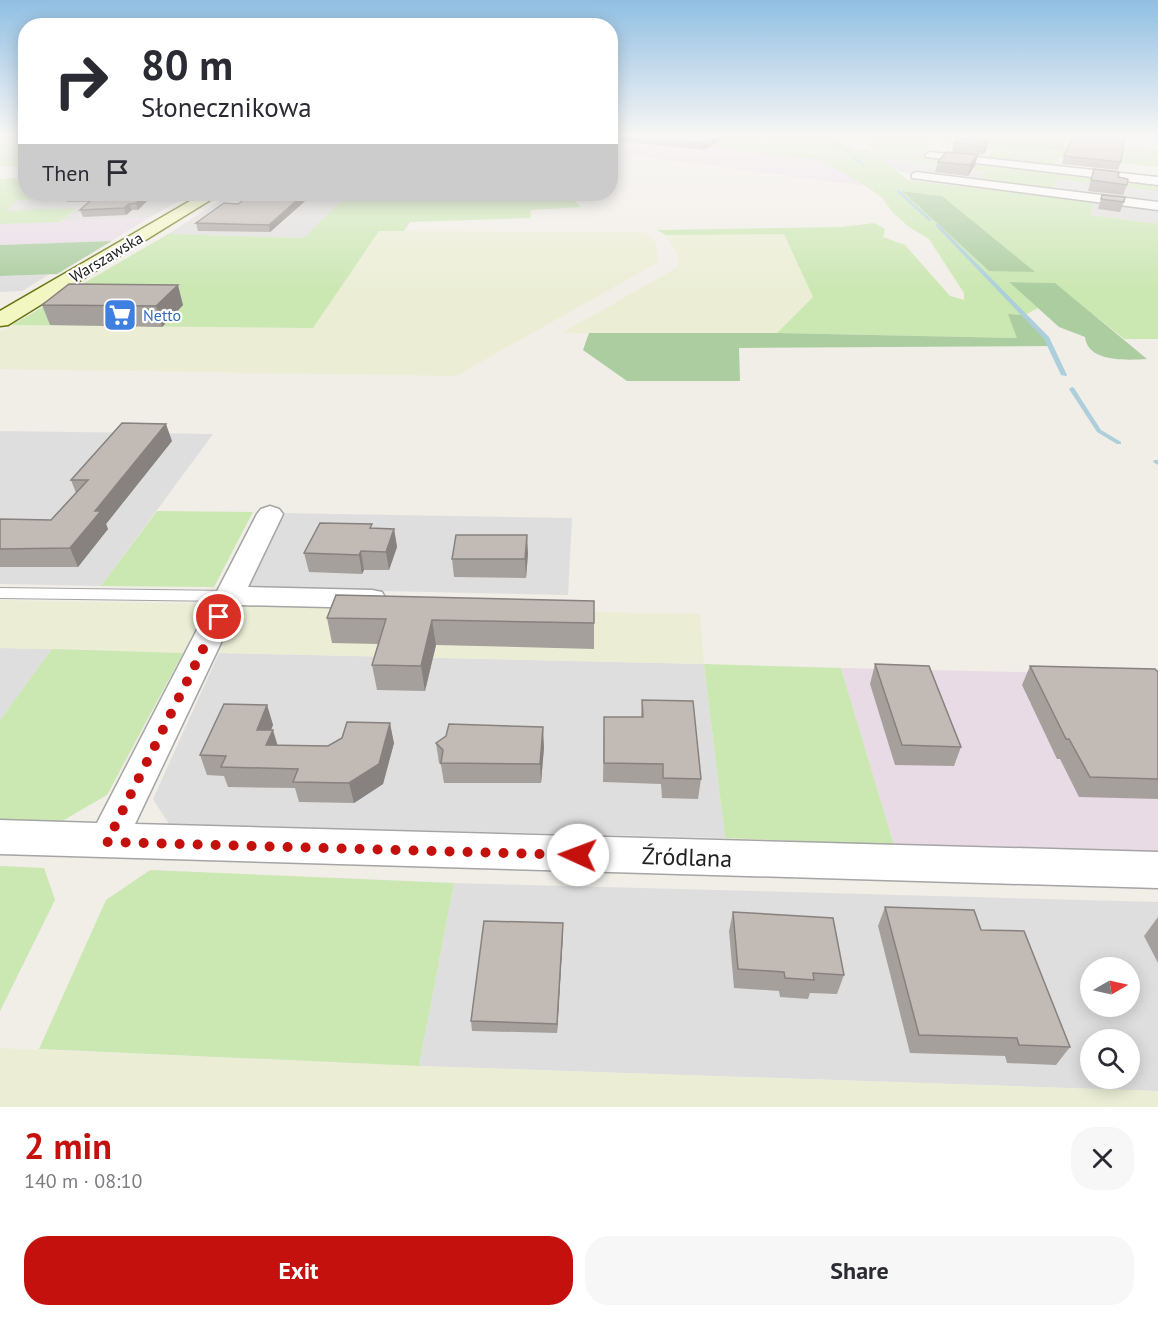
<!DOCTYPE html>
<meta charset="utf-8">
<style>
:root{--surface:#fff;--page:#f7f7f7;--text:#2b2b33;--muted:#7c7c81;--accent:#c4110e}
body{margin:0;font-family:"PT Sans",sans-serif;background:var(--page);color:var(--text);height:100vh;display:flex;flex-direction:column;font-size:22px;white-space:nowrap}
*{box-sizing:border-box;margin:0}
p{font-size:20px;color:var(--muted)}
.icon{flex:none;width:33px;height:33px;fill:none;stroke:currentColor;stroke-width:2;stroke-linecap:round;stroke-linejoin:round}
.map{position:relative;height:1107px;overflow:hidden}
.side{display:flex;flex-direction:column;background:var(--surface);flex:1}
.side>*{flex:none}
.guide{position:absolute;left:18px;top:18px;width:600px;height:183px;border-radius:24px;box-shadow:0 3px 15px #0003;background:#fff;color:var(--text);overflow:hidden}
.needle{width:39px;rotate:81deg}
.buttons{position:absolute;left:1080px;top:957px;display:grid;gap:12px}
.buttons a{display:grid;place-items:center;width:60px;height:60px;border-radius:50%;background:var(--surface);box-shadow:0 3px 15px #0003;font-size:30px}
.pin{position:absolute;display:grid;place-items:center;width:51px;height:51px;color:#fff;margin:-26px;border:3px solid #fff;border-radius:50%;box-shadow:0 2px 6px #0007}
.me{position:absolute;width:66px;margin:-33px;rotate:272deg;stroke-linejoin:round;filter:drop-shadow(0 0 4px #0008)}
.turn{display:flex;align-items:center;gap:21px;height:126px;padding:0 24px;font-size:27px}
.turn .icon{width:78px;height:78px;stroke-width:2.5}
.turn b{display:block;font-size:42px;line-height:51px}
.then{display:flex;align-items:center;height:57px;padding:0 24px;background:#0003;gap:12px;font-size:22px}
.round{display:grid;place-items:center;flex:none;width:63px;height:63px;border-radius:24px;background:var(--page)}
.summary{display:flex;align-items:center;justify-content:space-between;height:102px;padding:0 24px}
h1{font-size:36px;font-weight:800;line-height:45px;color:var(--accent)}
.button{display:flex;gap:12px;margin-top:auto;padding:12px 24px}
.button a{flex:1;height:69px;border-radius:24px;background:var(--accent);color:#fff;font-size:24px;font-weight:800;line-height:69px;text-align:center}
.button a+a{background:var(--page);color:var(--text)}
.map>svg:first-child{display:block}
.residential{fill:#dfdede;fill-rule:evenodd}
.industrial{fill:#e9dbe6}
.farmland{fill:#ebeed5}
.grass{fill:#cbe7b2;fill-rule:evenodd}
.forest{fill:#accda0}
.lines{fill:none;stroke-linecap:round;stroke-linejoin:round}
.stream{fill:#accfdb;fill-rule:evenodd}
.lane-casing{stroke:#a5a5a5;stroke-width:2}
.street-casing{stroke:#a5a5a5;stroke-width:3}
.secondary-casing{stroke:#66730d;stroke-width:3}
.lane{fill:#fff;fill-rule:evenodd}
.street{fill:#fff;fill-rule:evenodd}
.secondary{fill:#f2f6c1;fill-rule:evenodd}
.wall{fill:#a6a09c}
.shaded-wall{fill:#87827f}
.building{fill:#c1bab5;stroke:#87827f;stroke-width:1.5}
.route{stroke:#c4110e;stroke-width:10;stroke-dasharray:0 18}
.labels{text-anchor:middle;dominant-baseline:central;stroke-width:4.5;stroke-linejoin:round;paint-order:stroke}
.far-street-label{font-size:16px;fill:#212121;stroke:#fff}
.far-shop-label{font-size:16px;fill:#366cbe;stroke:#fff;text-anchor:start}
.near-street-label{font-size:24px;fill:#212121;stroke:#fff}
</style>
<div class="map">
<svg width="1158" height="1107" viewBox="0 0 1158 1107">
<rect width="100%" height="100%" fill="#f1eee8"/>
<g class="residential">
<path d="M 878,158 L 985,171 L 976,182 L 905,173 L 895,170 Z"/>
<path d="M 1058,179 L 1158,191 L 1158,204 L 1052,191 Z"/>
<path d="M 57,194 L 191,194 L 149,218 L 60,222 L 76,209 L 5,211 L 17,200 L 50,199 Z"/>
<path d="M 230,194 L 348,194 L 305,238 L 168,234 Z"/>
<path d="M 1093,201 L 1158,209 L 1158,224 L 1090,215 Z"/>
<path d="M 50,274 L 22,291 L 0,292 L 0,276 Z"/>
<path d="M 0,431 L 213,434 L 101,586 L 0,584 Z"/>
<path d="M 281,513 L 572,518 L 568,595 L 247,588 Z"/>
<path d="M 0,648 L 52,649 L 0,720 Z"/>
<path d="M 219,653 L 704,664 L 725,838 L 169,824 L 153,799 Z"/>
<path d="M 454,883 L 1158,902 L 1158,1091 L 419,1066 ZM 1090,968 L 1130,968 L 1130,1006 L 1090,1006 ZM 1090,1040 L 1130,1040 L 1130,1078 L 1090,1078 Z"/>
</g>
<g class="industrial">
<path d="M 611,135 L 819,160 L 866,186 L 637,156 L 611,165 Z"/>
<path d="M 149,218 L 111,241 L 0,245 L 0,224 Z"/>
<path d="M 841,668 L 1158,675 L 1158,852 L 894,845 Z"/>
</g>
<g class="farmland">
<path d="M 379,231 L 646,232 L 656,243 L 658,262 L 456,376 L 0,369 L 0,332 L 12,325 L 313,328 Z"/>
<path d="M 784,233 L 813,297 L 777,333 L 562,333 L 678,267 L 679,258 L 666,235 Z"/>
<path d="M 0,600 L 207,604 L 183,653 L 0,648 Z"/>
<path d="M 240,605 L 700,614 L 704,664 L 219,653 Z"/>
<path d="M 0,1048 L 419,1066 L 1158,1091 L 1158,1107 L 0,1107 Z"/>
</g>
<g class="grass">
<rect x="0" y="135" width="25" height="31"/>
<path d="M 614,135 L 834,135 L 854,149 L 875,151 L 853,135 L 939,135 L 938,137 L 1063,150 L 1066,141 L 1158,150 L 1158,167 L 1059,157 L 1054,168 L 986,160 L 993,150 L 932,143 L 920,156 L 1158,182 L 1158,191 L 1058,179 L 1052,191 L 976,182 L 984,171 L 879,158 L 908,180 L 1093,201 L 1090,215 L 1158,224 L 1158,339 L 1124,339 L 1054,283 L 1009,282 L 1038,308 L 1025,315 L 1008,314 L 1018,338 L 777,333 L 813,297 L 784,234 L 666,235 L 657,230 L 841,227 L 874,223 L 885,229 L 883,237 L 905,245 L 950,296 L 964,300 L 964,293 L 929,239 L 909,227 L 893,213 L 882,198 L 866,186 L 819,160 ZM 903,191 L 942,196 L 989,271 Z"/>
<path d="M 25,177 L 26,194 L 57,194 L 50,199 L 17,200 L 6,211 L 77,208 L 60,222 L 0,224 L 0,179 Z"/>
<path d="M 348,194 L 568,194 L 581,207 L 531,210 L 530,218 L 410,222 L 404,231 L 379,231 L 313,328 L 12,325 L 168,234 L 304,238 Z"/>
<path d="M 157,511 L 253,512 L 214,587 L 101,586 Z"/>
<path d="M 52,649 L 183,653 L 107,795 L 57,824 L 0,822 L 0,720 Z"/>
<path d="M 704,664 L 841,668 L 894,845 L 725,838 Z"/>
<path d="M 0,866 L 44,868 L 55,900 L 0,1011 Z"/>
<path d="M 150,870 L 454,883 L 419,1066 L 39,1049 L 106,900 Z"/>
</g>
<g class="forest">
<path d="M 939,135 L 1010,135 L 1066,141 L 1063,150 L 937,137 Z"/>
<path d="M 902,191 L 942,196 L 1035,272 L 989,271 Z"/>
<path d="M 112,241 L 57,274 L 0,276 L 0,245 Z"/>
<path d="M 1009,282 L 1055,283 L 1147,359 C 1128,360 1088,363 1085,337 L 1059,327 Z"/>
<path d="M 1008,314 L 1025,315 L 1053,346 L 739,348 L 740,381 L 627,381 L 583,350 L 589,333 L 777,333 L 1017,338 Z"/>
</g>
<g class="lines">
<g class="stream">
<path d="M 823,135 L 826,135 L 850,152 L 847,153 Z"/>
<path d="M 851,155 L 853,155 L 866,165 L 863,166 L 851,157 Z"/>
<path d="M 897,190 L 899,190 L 931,219 L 931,221 L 929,221 L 897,192 Z"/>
<path d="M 936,224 L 938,224 L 1049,337 L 1067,375 L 1066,376 L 1061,375 L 1044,339 L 936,226 Z"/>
<path d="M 1072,387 L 1074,388 L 1101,430 L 1121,442 L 1121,444 L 1117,444 L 1097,432 L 1069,389 Z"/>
<path d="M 1154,460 L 1158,460 L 1158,465 L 1153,462 Z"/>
</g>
<defs>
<path id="lane" d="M 0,588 L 229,591 L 236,596 L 229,601 L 0,598 Z"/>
<g id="street">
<path d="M 930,152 L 1158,177 L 1158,185 L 926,157 L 925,155 Z"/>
<path d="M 916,172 L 1158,202 L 1158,210 L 912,178 L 912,174 Z"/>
<path d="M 270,506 L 279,509 L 283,514 L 248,587 L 372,590 L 382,592 L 386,599 L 382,606 L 372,608 L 239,605 L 135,824 L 1158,852 L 1158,888 L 0,854 L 0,820 L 97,823 L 257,514 L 261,509 Z"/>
</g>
<path id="secondary" d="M 202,194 L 220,194 L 8,325 L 0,326 L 0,311 Z"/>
</defs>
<use href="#lane" class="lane-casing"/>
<use href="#street" class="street-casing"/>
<use href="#secondary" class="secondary-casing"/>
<use href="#lane" class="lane"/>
<use href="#street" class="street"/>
<use href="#secondary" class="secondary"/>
</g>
<g class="wall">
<path d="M 610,135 L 731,135 L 703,150 L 610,140 Z"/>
<path d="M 988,141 L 986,151 L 982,155 L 952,152 L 954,143 Z"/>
<path d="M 1064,156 L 1121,162 L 1118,170 L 1062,164 Z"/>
<path d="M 938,162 L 975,165 L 968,176 L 935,172 Z"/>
<path d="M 1094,169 L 1118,177 L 1127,185 L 1123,195 L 1088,191 Z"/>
<path d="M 67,194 L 162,194 L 160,195 L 152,196 L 138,210 L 132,210 L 126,215 L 83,217 L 80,210 L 90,202 L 67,202 L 65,196 Z"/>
<path d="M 313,194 L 270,232 L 198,231 L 196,223 L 238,204 Z"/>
<path d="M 1102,195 L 1124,202 L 1120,212 L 1098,209 Z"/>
<path d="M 42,305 L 183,305 L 162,327 L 50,325 Z"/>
<path d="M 172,441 L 106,524 L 108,529 L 78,567 L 0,567 L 0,519 L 51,520 L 76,493 L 71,480 Z"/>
<path d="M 373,528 L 394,529 L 397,547 L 389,570 L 364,570 L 362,574 L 309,572 L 304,553 Z"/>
<path d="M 528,553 L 526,578 L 454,577 L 452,559 Z"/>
<path d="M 594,601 L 594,649 L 436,645 L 425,691 L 377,690 L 372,665 L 378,644 L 332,643 L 327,618 Z"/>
<path d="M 875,664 L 961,747 L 954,766 L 895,765 L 870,684 Z"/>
<path d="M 1030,666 L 1158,672 L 1158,799 L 1079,797 L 1060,759 L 1057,759 L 1022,685 Z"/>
<path d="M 642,700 L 701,779 L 698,799 L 662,798 L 661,784 L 603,782 L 604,717 L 641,717 Z"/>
<path d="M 267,705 L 273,725 L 271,730 L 277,746 L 328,746 L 394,743 L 383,784 L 354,803 L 299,802 L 295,788 L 228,787 L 224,776 L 207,775 L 200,755 Z"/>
<path d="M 436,743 L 544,747 L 541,783 L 444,783 L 441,765 L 439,763 Z"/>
<path d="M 885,907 L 981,930 L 1070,1047 L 1056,1065 L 1007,1063 L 1005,1056 L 910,1053 L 878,926 Z"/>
<path d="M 733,912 L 844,975 L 837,994 L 810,993 L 808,999 L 780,997 L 779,991 L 734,988 L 729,931 Z"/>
<path d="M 1158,917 L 1158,963 L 1144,936 Z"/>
<path d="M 563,933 L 557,1033 L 472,1031 L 471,1021 Z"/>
</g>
<g class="shaded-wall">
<path d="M 721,135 L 731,135 L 703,150 L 704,144 Z"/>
<path d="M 988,141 L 986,151 L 982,155 L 985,146 Z"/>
<path d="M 978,155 L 975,165 L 968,176 L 970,165 Z"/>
<path d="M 146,194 L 152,194 L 152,196 L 138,210 L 136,203 Z"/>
<path d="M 304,194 L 313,194 L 270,232 L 269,225 Z"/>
<path d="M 129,204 L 132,210 L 126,215 L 124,208 Z"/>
<path d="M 178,285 L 183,305 L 162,327 L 156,306 Z"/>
<path d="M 166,424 L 172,441 L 106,524 L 108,529 L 78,567 L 70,548 L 95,511 Z"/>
<path d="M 394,529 L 397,547 L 389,570 L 386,552 Z"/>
<path d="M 527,535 L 528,553 L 526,578 L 525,559 Z"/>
<path d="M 361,551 L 364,570 L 362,574 L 359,555 Z"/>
<path d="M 432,620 L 436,645 L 425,691 L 421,666 Z"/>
<path d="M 267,705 L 273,725 L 263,749 L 257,730 Z"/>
<path d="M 390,723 L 394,743 L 383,784 L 354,803 L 349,783 Z"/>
<path d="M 543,727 L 544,747 L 541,783 L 540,764 Z"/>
<path d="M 273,730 L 279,750 L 266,745 Z"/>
<path d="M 563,923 L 563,933 L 557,1033 L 557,1024 Z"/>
</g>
<g class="building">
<path d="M 616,135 L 721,135 L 704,144 Z"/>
<path d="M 1074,135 L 1125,135 L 1121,162 L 1064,156 Z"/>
<path d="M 958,138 L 988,141 L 985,146 L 954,143 Z"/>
<path d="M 946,152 L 978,155 L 970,165 L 938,162 Z"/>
<path d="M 1094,169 L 1119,172 L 1118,177 L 1128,179 L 1127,185 L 1091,180 Z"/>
<path d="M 67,194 L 146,194 L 136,203 L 129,204 L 124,208 L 80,210 L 98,194 L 65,196 Z"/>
<path d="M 252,194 L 304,194 L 269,225 L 196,223 L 224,203 L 238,204 Z"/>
<path d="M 1102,195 L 1125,197 L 1124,202 L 1101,199 Z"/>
<path d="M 69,284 L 178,285 L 156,306 L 42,305 Z"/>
<path d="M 122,423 L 166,424 L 95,511 L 101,511 L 70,548 L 0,549 L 0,519 L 51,520 L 88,480 L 71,480 Z"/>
<path d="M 320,523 L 372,524 L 370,528 L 394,529 L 386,552 L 361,551 L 359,555 L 304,553 Z"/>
<path d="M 456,535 L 527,535 L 525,559 L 452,559 Z"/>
<path d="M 336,595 L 594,601 L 594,623 L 432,620 L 421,666 L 372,665 L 386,619 L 327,618 Z"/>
<path d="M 875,664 L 929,666 L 961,747 L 902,745 Z"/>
<path d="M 1030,666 L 1155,669 L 1158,672 L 1158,779 L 1090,777 L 1069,739 L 1066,739 Z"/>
<path d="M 642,700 L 693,701 L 701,779 L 663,778 L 663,764 L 604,763 L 604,717 L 643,717 Z"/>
<path d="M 224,704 L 267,705 L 257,730 L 273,730 L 266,745 L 328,746 L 342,738 L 347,722 L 390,723 L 379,764 L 349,783 L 293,782 L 298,769 L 221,767 L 226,756 L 200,755 Z"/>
<path d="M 449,724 L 543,727 L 540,764 L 441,763 L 443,750 L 436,743 L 446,736 Z"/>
<path d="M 885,907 L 974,910 L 981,930 L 1024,931 L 1070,1047 L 1019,1045 L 1017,1038 L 919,1035 Z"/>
<path d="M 733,912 L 833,918 L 844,975 L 813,973 L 814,980 L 785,978 L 784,972 L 738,969 Z"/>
<path d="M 484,921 L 563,923 L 557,1024 L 471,1021 Z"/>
</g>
<linearGradient id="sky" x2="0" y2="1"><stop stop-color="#90bfe3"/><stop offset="0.47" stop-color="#f9f7f5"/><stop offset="1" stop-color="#f9f7f5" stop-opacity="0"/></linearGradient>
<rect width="1158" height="290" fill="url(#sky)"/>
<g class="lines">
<path class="route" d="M 219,617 L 107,842 L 578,855"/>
</g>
<defs>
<symbol id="supermarket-square" viewBox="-11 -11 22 22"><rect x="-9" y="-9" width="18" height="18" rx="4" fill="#3f7fe0" stroke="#fff"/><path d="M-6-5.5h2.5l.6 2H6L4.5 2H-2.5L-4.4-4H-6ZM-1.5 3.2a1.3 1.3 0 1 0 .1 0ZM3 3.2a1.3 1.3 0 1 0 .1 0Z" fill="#fff"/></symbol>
</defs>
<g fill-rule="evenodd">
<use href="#supermarket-square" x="101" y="296" width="38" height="38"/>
</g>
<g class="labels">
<g class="far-street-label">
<text transform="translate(106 257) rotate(-31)">Warszawska</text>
</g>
<g class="far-shop-label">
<text x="143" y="315">Netto</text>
</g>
<g class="near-street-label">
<text transform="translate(687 857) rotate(2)">Źródlana</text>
</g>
</g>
</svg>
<div class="buttons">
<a><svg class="needle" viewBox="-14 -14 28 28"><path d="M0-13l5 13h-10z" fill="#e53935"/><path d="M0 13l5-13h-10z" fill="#7c7c81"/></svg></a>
<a><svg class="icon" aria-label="search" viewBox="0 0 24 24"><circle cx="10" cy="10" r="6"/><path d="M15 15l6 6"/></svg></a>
</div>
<div class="pin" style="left:219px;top:617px;background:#d93025"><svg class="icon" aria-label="arrive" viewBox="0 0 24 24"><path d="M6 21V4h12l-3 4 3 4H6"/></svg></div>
<svg class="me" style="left:578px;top:855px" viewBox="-20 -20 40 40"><circle r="19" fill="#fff"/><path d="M0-13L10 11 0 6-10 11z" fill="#c4110e"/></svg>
<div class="guide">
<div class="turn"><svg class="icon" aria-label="right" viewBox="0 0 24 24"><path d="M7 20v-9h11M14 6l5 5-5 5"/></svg><div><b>80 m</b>Słonecznikowa</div></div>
<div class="then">Then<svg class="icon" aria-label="arrive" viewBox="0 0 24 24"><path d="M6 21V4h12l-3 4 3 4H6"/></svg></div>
</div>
</div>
<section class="side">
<div class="summary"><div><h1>2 min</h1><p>140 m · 08:10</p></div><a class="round"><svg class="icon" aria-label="close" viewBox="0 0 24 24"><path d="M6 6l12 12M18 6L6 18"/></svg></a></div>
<div class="button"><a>Exit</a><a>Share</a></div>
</section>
